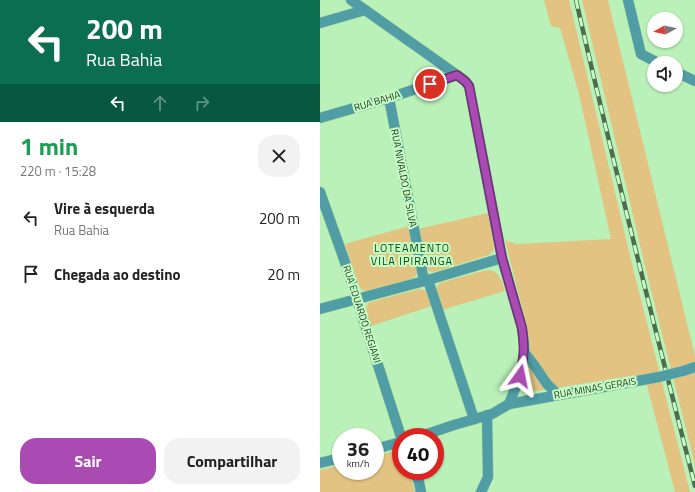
<!DOCTYPE html>
<html lang="pt">
<meta charset="utf-8">
<style>
:root{--surface:#fff;--page:#f2f2f2;--text:#222;--muted:#767676;--accent:#aa4bb3}
body{margin:0;font-family:"Titillium Web",sans-serif;background:var(--page);color:var(--text);height:100vh;display:flex;flex-direction:column;font-size:15px;white-space:nowrap}
*{box-sizing:border-box;margin:0}
p{font-size:13px;color:var(--muted)}
.icon{flex:none;width:22px;height:22px;fill:none;stroke:currentColor;stroke-width:2;stroke-linecap:round;stroke-linejoin:round}
.map{position:relative;flex:1;overflow:hidden}
.drawer{display:flex;flex-direction:column;background:var(--surface);width:320px}
.drawer>*{flex:none}
.hud{background:#0b6e4f;color:#fff;overflow:hidden}
.needle{width:26px;rotate:262deg}
.controls{position:absolute;left:327px;top:12px;display:grid;gap:8px}
.controls a{display:grid;place-items:center;width:36px;height:36px;border-radius:50%;background:var(--surface);box-shadow:0 1px 3px #0004;font-size:20px}
.speed{position:absolute;left:12px;top:428px;display:flex;gap:8px;font-size:20px;font-weight:700;text-align:center}
.speed>*{display:grid;place-content:center;width:52px;height:52px;border-radius:50%;background:var(--surface);box-shadow:0 1px 3px #0004;line-height:1}
.speed small{font-size:10px;font-weight:400}
.speed .limit{border:6px solid #d22;background:#fff;color:#111}
.pin{position:absolute;display:grid;place-items:center;width:34px;height:34px;color:#fff;margin:-17px;border:2px solid #fff;border-radius:50%;box-shadow:0 1px 4px #0007}
.me{position:absolute;width:44px;margin:-22px;rotate:12deg;stroke-linejoin:round;filter:drop-shadow(0 0 3px #0008)}
.turn{display:flex;align-items:center;gap:14px;height:84px;padding:0 20px;font-size:18px}
.turn .icon{width:52px;height:52px;stroke-width:2.5}
.turn b{display:block;font-size:28px;line-height:34px}
.lanes{display:flex;align-items:center;height:38px;padding:0 20px;background:#0003;justify-content:center;gap:20px;direction:ltr}
.lanes .off{opacity:.35}
.round{display:grid;place-items:center;flex:none;width:42px;height:42px;border-radius:16px;background:var(--page)}
.overview{display:flex;align-items:center;justify-content:space-between;height:68px;padding:0 20px}
h1{font-size:24px;font-weight:700;line-height:30px;color:#1e9e55}
.button{display:flex;gap:8px;margin-top:auto;padding:8px 20px}
.button a{flex:1;height:46px;border-radius:16px;background:var(--accent);color:#fff;font-size:16px;font-weight:700;line-height:46px;text-align:center}
.button a+a{background:var(--page);color:var(--text)}
ul{padding:0;list-style:none}
li{display:flex;align-items:center;gap:12px;height:56px;padding:0 20px}
li div{flex:1}
li b{display:block;font-size:15px}
li em{font-style:normal}
main{display:flex;flex:1;min-height:0}
.map>svg:first-child{display:block}
.green{fill:#e3c382}
.lines{fill:none;stroke-linecap:round;stroke-linejoin:round}
.minor-casing{stroke:#9bcc9a;stroke-width:11}
.minor{stroke:#509da5;stroke-width:10}
.rail-casing{stroke:#4d6d4d;stroke-width:4.5}
.rail{stroke:#c6fec5;stroke-width:3;stroke-dasharray:9;stroke-linecap:butt}
.minor-bridge-casing{stroke:#9bcc9a;stroke-width:11;stroke-linecap:butt}
.minor-bridge{stroke:#509da5;stroke-width:10}
.route-casing{stroke:#6e3174;stroke-width:10}
.route{stroke:#aa4bb3;stroke-width:7}
.labels{text-anchor:middle;dominant-baseline:central;stroke-width:4;stroke-linejoin:round;paint-order:stroke}
.street-label{font-size:10px;fill:#243a24;stroke:#c6fec5}
.neighbourhood-label{font-size:11px;letter-spacing:1px;fill:#0b4010;stroke:#c6fec5}
</style>
<main>
<section class="drawer">
<div class="hud">
<div class="turn"><svg class="icon" aria-label="left" viewBox="0 0 24 24"><path d="M17 20v-9H6M10 6l-5 5 5 5"/></svg><div><b>200 m</b>Rua Bahia</div></div>
<div class="lanes"><svg class="icon" aria-label="left" viewBox="0 0 24 24"><path d="M17 20v-9H6M10 6l-5 5 5 5"/></svg><svg class="icon off" aria-label="ahead" viewBox="0 0 24 24"><path d="M12 20V5M6 11l6-6 6 6"/></svg><svg class="icon off" aria-label="right" viewBox="0 0 24 24"><path d="M7 20v-9h11M14 6l5 5-5 5"/></svg></div>
</div>
<div class="overview"><div><h1>1 min</h1><p>220 m · 15:28</p></div><a class="round"><svg class="icon" aria-label="close" viewBox="0 0 24 24"><path d="M6 6l12 12M18 6L6 18"/></svg></a></div>
<ul>
<li><svg class="icon" aria-label="left" viewBox="0 0 24 24"><path d="M17 20v-9H6M10 6l-5 5 5 5"/></svg><div><b>Vire à esquerda</b><p>Rua Bahia</p></div><em>200 m</em></li>
<li><svg class="icon" aria-label="arrive" viewBox="0 0 24 24"><path d="M6 21V4h12l-3 4 3 4H6"/></svg><div><b>Chegada ao destino</b></div><em>20 m</em></li>
</ul>
<div class="button"><a>Sair</a><a>Compartilhar</a></div>
</section>
<div class="map">
<svg width="375" height="492" viewBox="0 0 375 492">
<rect width="100%" height="100%" fill="#b9f1b8"/>
<g class="green">
<path d="M 224,0 L 249,0 L 314,272 L 370,492 L 355,492 L 324,374 L 210,392 L 206,390 L 205,387 L 210,352 L 209,340 L 207,327 L 185,240 L 197,244 L 291,239 L 259,94 L 240,28 L 231,26 Z"/>
<path d="M 262,0 L 288,0 L 375,356 L 375,465 L 326,270 Z"/>
<path d="M 168,213 L 174,247 C 174,251 172,253 169,255 L 114,272 C 110,272 108,271 106,267 L 98,229 Z"/>
<path d="M 89,226 L 98,272 C 96,276 94,278 91,279 L 47,291 L 42,290 L 39,286 L 25,244 Z"/>
<path d="M 166,270 C 180,270 181,280 185,291 L 122,310 L 116,289 L 118,285 L 120,283 Z"/>
<path d="M 99,289 L 104,290 L 106,291 L 112,306 L 51,326 L 46,310 C 46,307 47,304 50,302 Z"/>
<path d="M 72,452 L 78,453 L 81,456 L 81,471 L 88,471 L 93,484 L 95,492 L 0,492 L 0,470 L 21,465 L 21,471 L 55,471 L 55,456 Z"/>
</g>
<g class="lines">
<defs>
<g id="minor">
<path d="M 31,0 L 144,80 L 149,86 L 182,258 L 202,328 C 203,337 205,347 204,356 C 202,373 195,389 189,404"/>
<path d="M 308,0 L 321,54 L 338,63"/>
<path d="M 0,23 L 45,10"/>
<path d="M 356,72 L 375,81"/>
<path d="M 69,98 L 104,281"/>
<path d="M 0,118 L 69,98 L 137,75"/>
<path d="M 0,192 L 26,265 L 81,437"/>
<path d="M 108,280 L 154,419"/>
<path d="M 0,309 L 108,280 L 182,258"/>
<path d="M 204,352 L 214,365 L 227,384 L 238,395"/>
<path d="M 363,371 L 375,367"/>
<path d="M 98,437 L 134,425 L 172,414 L 189,404 L 339,377"/>
<path d="M 55,449 L 81,442"/>
<path d="M 0,463 L 21,458"/>
<path d="M 94,471 L 99,482 L 101,492"/>
<path d="M 161,492 L 168,477 L 167,415"/>
</g>
</defs>
<use href="#minor" class="minor-casing"/>
<use href="#minor" class="minor"/>
<defs>
<path id="rail" d="M 256,0 C 293,163 334,325 375,486"/>
</defs>
<use href="#rail" class="rail-casing"/>
<use href="#rail" class="rail"/>
<defs>
<path id="minor-bridge" d="M 339,377 L 363,371"/>
</defs>
<use href="#minor-bridge" class="minor-bridge-casing"/>
<use href="#minor-bridge" class="minor-bridge"/>
</g>
<g class="lines">
<defs>
<path id="route" d="M 110,84 L 137,75 L 146,82 L 149,86 L 182,258 L 202,328 C 205,348 204,357 200,376"/>
</defs>
<use href="#route" class="route-casing"/>
<use href="#route" class="route"/>
</g>
<g class="labels">
<g class="street-label">
<text transform="translate(57 101) rotate(-17)">RUA BAHIA</text>
<text transform="translate(84 178) rotate(79)">RUA NIVALDO DA SILVA</text>
<text transform="translate(42 314) rotate(72)">RUA EDUARDO REGIANI</text>
<text transform="translate(275 388) rotate(-10)">RUA MINAS GERAIS</text>
</g>
<g class="neighbourhood-label">
<text x="92" y="248">LOTEAMENTO<tspan x="92" dy="13">VILA IPIRANGA</tspan></text>
</g>
</g>
</svg>
<div class="controls">
<a><svg class="needle" viewBox="-14 -14 28 28"><path d="M0-13l5 13h-10z" fill="#e53935"/><path d="M0 13l5-13h-10z" fill="#767676"/></svg></a>
<a><svg class="icon" aria-label="sound" viewBox="0 0 24 24"><path d="M4 9h4l5-4v14l-5-4H4zM17 9q2 3 0 6"/></svg></a>
</div>
<div class="speed"><div>36<small>km/h</small></div><div class="limit">40</div></div>
<div class="pin" style="left:110px;top:84px;background:#d93025"><svg class="icon" aria-label="arrive" viewBox="0 0 24 24"><path d="M6 21V4h12l-3 4 3 4H6"/></svg></div>
<svg class="me" style="left:200px;top:376px" viewBox="-20 -20 40 40"><path d="M0-17L14 15 0 8-14 15z" fill="#aa4bb3" stroke="#fff" stroke-width="4"/></svg>
</div>
</main>
